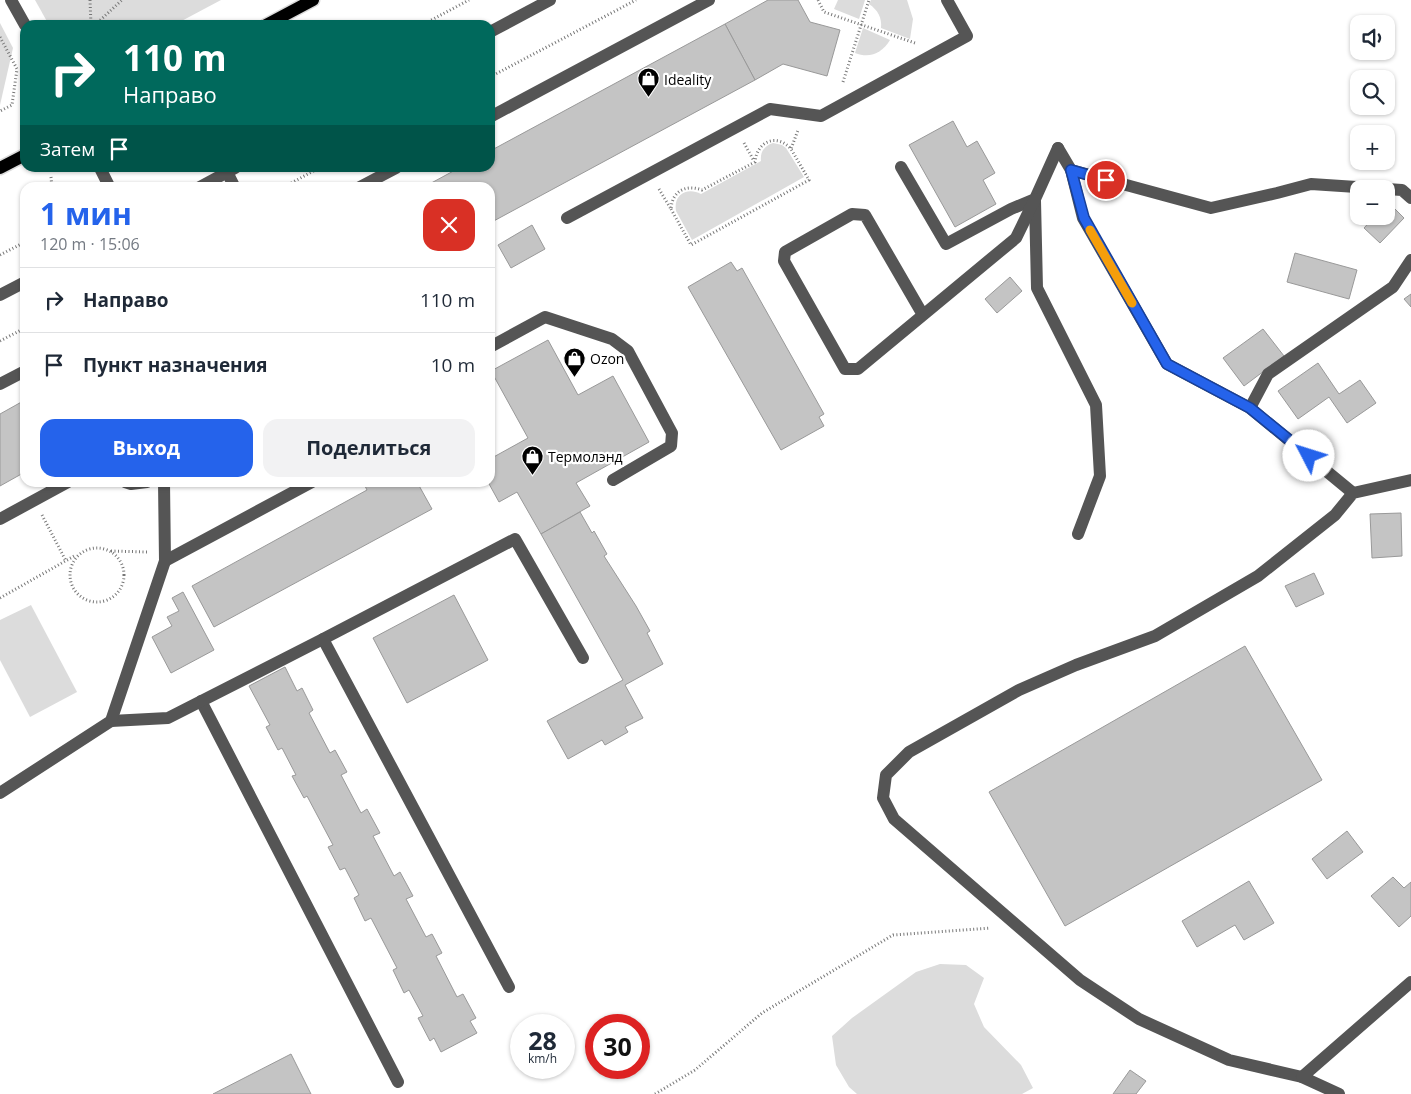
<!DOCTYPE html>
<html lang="ru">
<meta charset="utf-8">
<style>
:root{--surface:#fff;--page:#f2f2f3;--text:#1f2937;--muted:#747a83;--line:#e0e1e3;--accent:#2563eb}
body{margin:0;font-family:"Open Sans",sans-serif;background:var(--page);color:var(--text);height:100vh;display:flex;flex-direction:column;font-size:19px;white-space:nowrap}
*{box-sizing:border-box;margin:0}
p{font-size:16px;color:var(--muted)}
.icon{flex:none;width:28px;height:28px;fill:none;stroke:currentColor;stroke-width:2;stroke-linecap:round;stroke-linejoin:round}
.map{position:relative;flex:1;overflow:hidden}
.panel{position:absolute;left:20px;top:182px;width:475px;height:305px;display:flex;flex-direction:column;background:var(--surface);border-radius:15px;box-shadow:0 1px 4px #0004}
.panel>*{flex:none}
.guide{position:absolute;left:20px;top:20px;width:475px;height:152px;border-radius:15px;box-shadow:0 1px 4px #0004;background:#00695c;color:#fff;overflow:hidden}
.fabs{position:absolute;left:1350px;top:15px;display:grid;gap:10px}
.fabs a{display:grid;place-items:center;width:45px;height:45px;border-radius:10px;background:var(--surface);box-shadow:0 1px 4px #0004;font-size:25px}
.speed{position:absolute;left:510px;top:1014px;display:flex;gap:10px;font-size:25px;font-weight:700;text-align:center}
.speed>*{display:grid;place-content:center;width:65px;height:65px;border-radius:50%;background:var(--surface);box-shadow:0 1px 4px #0004;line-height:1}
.speed small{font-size:12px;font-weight:400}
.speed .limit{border:8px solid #d22;background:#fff;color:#111}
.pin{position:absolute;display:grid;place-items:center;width:42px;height:42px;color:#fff;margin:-21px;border:2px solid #fff;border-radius:50%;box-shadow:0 1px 5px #0007}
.me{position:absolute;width:55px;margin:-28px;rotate:310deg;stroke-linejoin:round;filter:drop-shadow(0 0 4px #0008)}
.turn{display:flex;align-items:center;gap:18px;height:105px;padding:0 20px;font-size:22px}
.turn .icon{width:65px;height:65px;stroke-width:2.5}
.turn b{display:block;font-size:35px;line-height:42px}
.then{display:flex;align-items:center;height:48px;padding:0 20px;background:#0003;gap:10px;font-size:19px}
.round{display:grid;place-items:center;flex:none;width:52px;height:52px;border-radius:15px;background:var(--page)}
.headline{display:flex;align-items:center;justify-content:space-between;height:85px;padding:0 20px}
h1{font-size:30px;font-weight:700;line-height:38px;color:var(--accent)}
.cta{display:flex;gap:10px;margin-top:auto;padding:10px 20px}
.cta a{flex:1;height:58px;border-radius:15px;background:var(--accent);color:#fff;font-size:20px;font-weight:700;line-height:58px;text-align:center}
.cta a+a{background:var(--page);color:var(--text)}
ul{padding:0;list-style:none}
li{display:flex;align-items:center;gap:15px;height:65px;padding:0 20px;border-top:1px solid var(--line)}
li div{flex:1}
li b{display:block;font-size:19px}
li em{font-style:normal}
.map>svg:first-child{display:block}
.green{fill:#dcdcdc}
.building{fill:#c4c4c4;stroke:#999}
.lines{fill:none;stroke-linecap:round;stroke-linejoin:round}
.major-casing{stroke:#dbdbdb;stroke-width:15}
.path{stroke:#777;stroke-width:3;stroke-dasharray:1 2.5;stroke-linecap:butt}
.minor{stroke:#555;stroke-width:12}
.major{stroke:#000;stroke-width:12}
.route-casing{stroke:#184099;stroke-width:12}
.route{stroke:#2563eb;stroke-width:9}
.slow{stroke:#f59e0b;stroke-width:9}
.labels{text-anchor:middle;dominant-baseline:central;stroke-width:4.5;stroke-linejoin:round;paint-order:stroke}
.poi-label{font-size:14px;fill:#000;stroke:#fff;text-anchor:start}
</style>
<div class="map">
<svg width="1411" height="1094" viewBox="0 0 1411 1094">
<rect width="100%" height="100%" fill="#fff"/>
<g class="green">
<path d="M 35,0 L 221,0 L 174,25 L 49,25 Z"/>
<path d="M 838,0 L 865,0 L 859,19 L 834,9 Z"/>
<path d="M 871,0 L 907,0 L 913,19 L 910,39 L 881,28 C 882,18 878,10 869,4 Z"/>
<path d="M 0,23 L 13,48 L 0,105 Z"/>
<path d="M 863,28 L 890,40 C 882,53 870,59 855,53 Z"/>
<path d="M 773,143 L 782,145 L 786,148 L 804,177 L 692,240 L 676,211 C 673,194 688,187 701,194 L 761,161 C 760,152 764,146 773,143 Z"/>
<path d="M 31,605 L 77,692 L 30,717 L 0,660 L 0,620 Z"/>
<path d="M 940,964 L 966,965 L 984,978 L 974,1004 L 984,1027 L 1021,1065 L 1033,1088 L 1022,1094 L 857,1094 L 849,1087 L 836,1065 L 832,1036 L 852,1018 L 916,972 Z"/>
</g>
<g class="building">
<path d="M 768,0 L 798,0 L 810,22 L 840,30 L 827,76 L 783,64 L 755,80 L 725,24 Z"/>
<path d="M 725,24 L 755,80 L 490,223 L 490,188 L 422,188 L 459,168 L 490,168 L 490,151 Z"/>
<path d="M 953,121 L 967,147 L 977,141 L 995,173 L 983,180 L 996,204 L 955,227 L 909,145 Z"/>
<path d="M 1388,202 L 1404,218 L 1380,243 L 1364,228 L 1375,216 L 1386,216 L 1386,204 Z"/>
<path d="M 532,225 L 545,249 L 511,268 L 498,245 Z"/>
<path d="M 1295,253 L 1357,270 L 1349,299 L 1287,282 Z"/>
<path d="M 731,262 L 737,271 L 742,268 L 824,414 L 819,417 L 824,426 L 781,450 L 688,287 Z"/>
<path d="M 1010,277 L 1022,291 L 997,313 L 985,299 Z"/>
<path d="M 1411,294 L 1411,307 L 1404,299 Z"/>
<path d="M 1263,329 L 1284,356 L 1244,386 L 1223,358 Z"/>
<path d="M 548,340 L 578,395 L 613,376 L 649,442 L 576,483 L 590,506 L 541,534 L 517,492 L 499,502 L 488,482 L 490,482 L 490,459 L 528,438 L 491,371 Z"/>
<path d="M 1318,363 L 1339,394 L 1360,380 L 1376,403 L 1347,423 L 1329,397 L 1298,419 L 1278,391 Z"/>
<path d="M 25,400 L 25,472 L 0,486 L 0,414 Z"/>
<path d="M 363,482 L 417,482 L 432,509 L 214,627 L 192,586 L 367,490 Z"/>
<path d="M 580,512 L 592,533 L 594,531 L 607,554 L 604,556 L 636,606 L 650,631 L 647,633 L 663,664 L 625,685 L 643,718 L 625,727 L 628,732 L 605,745 L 602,740 L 568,759 L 547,721 L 623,680 L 541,534 Z"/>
<path d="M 1401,513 L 1402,556 L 1372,558 L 1370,514 Z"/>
<path d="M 1314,573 L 1324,594 L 1296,607 L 1285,586 Z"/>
<path d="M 183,592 L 214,650 L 171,673 L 152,637 L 172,626 L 167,617 L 179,611 L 172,598 Z"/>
<path d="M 454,595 L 488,660 L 407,703 L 373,638 Z"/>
<path d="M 1245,646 L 1322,780 L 1065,926 L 989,792 Z"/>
<path d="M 285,667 L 297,691 L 302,688 L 313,710 L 309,713 L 330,753 L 335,750 L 347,772 L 341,775 L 361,813 L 367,809 L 380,833 L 373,836 L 394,876 L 400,872 L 413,896 L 406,899 L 426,937 L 432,934 L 442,953 L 436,956 L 457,997 L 463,994 L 476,1018 L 470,1021 L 477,1033 L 441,1052 L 434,1038 L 430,1041 L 418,1018 L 423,1016 L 409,990 L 404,993 L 393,970 L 397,968 L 371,918 L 365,921 L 354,898 L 359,895 L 345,868 L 340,870 L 328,847 L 333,845 L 307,796 L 304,798 L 292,776 L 296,775 L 282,748 L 278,750 L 266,727 L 270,725 L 249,686 Z"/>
<path d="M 1347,831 L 1363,852 L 1327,879 L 1312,859 Z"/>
<path d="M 1393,877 L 1404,888 L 1411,882 L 1411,916 L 1399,927 L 1371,896 Z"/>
<path d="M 1249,881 L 1274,923 L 1244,940 L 1235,925 L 1197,947 L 1182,921 Z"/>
<path d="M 291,1054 L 311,1094 L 213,1094 Z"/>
<path d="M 1130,1070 L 1146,1081 L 1136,1094 L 1113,1094 Z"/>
</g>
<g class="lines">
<defs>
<g id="major">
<path d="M 266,25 L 313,0"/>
<path d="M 0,168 L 25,155"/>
</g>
</defs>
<use href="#major" class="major-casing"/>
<g class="path">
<path d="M 90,0 L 91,25"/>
<path d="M 818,0 L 824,12 L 915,43"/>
<path d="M 95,25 L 122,0"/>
<path d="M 422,25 L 469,0"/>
<path d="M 0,37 L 17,69 L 12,105 L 0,111"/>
<path d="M 490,77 L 636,0"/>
<path d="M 843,82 L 869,0"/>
<path d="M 744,143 L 754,161"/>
<path d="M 51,177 L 52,188"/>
<path d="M 282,188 L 319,168"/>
<path d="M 659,189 L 671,209 C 672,191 686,184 702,190 L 755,162 C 757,141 777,133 791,149 L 798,130"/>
<path d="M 671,209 L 691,245 L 809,180 L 791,149"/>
<path d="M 0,255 L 25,242"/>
<path d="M 0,341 L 25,328"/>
<path d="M 42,515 L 66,561"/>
<circle cx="97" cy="575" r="27"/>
<path d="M 111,551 L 147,552"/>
<path d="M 0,598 L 76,555"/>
<path d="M 655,1094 L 695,1070 L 762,1013 L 893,935 L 990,928"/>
</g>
<g class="minor">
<path d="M 11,0 L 25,25"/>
<path d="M 490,32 L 550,0"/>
<path d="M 490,117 L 709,0"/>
<path d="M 1058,148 L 1071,170 L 1083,218 L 1167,364 L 1250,408 L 1353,493"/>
<path d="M 901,167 L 946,244 L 1011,209 L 1035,199 L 1058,148"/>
<path d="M 100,168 L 110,188"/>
<path d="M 1071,170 L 1211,208 L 1277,193 L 1311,184 L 1402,190 L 1411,198"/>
<path d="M 227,172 L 235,188"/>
<path d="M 198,188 L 235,168"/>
<path d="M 358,188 L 396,168"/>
<path d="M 1035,201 L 1037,288 L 1096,405 L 1100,476 L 1078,534"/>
<path d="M 567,218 L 770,109 L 821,116 L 967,36 L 947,0"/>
<path d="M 0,295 L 25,282"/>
<path d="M 923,315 L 865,215 L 852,214 L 785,252 L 784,261 L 845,369 L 858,369 L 1016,238 L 1035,199"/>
<path d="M 490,347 L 545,317 L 612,339 L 628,351 L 672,433 L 671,446 L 613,480"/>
<path d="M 0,384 L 25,371"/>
<path d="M 1250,408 L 1268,374 L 1393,287 L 1411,260"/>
<path d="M 125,482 L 131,484 L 147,482"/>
<path d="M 0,519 L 68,482"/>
<path d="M 165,561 L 312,482"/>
<path d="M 323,639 L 515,539 L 583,658"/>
<path d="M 201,701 L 398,1082"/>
<path d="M 111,721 L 168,718 L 323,639 L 509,987"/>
<path d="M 0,793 L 111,721 L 165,561 L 164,482"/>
<path d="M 1302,1077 L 1229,1060 L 1139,1019 L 1080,980 L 894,819 L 883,798 L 886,775 L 909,752 L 1019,690 L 1076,665 L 1155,636 L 1258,576 L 1335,515 L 1353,493 L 1411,480"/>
<path d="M 1339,1094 L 1302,1077 L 1411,982"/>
</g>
<use href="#major" class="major"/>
</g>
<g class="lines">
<defs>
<path id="route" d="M 1106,180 L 1071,170 L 1084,218 L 1167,364 L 1250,408 L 1309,456"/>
</defs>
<use href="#route" class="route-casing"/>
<use href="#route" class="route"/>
<path class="slow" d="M 1090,230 L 1132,303"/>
</g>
<defs>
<symbol id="shop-pin" viewBox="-11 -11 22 30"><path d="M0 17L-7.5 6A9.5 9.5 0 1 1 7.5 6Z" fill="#000" stroke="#fff"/><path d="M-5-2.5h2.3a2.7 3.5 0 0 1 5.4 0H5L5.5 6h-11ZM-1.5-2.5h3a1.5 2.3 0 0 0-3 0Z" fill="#fff"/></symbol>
</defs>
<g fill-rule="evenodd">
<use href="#shop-pin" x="636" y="66" width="25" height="34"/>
<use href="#shop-pin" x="562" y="346" width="25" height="34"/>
<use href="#shop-pin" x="520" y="444" width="25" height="34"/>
</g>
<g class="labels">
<g class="poi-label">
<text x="664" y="79">Ideality</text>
<text x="590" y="358">Ozon</text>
<text x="548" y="456">Термолэнд</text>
</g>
</g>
</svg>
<div class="fabs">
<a><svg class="icon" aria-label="sound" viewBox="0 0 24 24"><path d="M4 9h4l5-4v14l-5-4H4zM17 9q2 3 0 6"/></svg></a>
<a><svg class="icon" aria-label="search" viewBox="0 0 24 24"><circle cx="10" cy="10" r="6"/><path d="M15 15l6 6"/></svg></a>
<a>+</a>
<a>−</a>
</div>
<div class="speed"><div>28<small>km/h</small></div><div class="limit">30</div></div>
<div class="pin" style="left:1106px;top:180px;background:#d93025"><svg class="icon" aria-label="arrive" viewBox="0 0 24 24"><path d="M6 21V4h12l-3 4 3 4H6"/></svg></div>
<svg class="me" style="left:1309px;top:456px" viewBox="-20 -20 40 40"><circle r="19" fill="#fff"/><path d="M0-13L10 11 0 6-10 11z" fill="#2563eb"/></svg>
<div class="guide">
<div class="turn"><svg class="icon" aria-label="right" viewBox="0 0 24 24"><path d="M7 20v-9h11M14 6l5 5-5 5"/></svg><div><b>110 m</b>Направо</div></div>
<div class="then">Затем<svg class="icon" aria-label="arrive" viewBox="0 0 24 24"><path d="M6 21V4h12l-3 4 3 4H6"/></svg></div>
</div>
<section class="panel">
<div class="headline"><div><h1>1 мин</h1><p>120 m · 15:06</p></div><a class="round" style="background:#d93025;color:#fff"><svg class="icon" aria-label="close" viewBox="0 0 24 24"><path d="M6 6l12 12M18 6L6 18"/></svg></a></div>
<ul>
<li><svg class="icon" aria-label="right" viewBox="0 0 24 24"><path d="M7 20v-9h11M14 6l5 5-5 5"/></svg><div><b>Направо</b></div><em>110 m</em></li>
<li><svg class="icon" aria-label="arrive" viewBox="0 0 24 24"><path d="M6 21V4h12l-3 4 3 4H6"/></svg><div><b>Пункт назначения</b></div><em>10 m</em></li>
</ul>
<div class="cta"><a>Выход</a><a>Поделиться</a></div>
</section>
</div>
